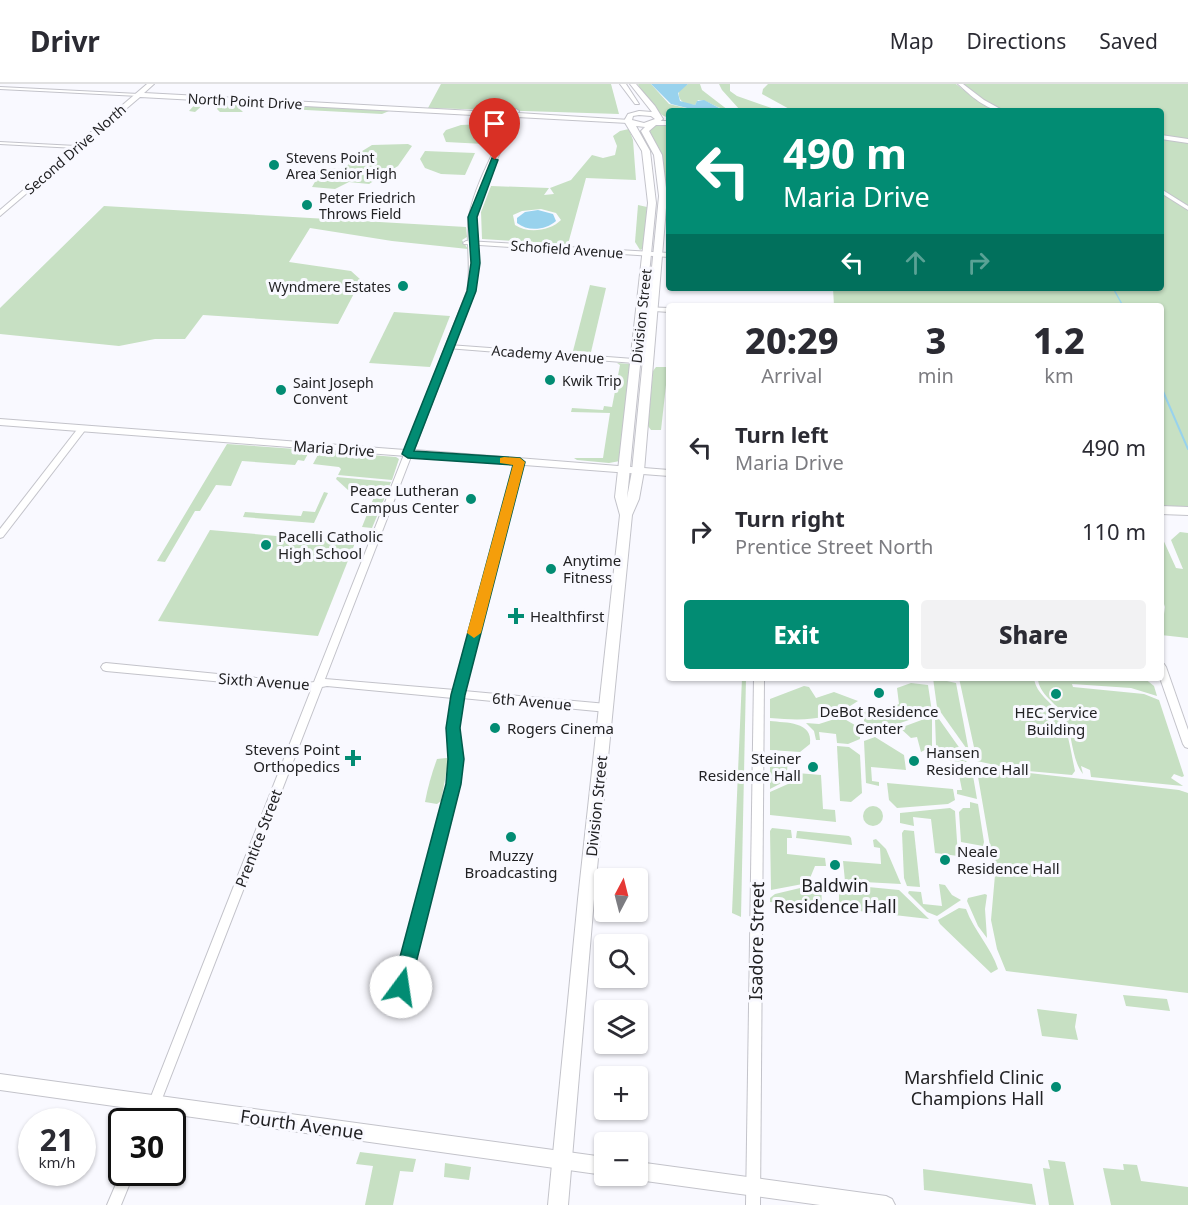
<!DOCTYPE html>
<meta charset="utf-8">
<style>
:root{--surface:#fff;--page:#f2f2f3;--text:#2b2b33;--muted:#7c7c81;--line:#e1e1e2;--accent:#028c73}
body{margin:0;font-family:"Noto Sans",sans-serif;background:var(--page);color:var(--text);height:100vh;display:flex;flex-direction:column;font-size:22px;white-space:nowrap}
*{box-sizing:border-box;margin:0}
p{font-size:20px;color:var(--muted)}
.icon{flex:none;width:33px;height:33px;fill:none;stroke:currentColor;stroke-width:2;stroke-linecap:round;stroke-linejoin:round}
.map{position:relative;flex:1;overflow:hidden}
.side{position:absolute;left:666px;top:219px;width:498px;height:378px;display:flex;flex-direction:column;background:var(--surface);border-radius:6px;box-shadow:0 2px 4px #0004}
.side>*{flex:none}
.hud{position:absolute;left:666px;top:24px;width:498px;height:183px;border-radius:6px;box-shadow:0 2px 4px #0004;background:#028c73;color:#fff;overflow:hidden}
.needle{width:39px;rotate:7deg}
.tools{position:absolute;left:594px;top:784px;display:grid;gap:12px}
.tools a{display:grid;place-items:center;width:54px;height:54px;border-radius:6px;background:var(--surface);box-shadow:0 2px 4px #0004;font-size:30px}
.speed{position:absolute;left:18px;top:1024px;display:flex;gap:12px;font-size:30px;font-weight:700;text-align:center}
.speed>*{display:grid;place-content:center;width:78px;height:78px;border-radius:50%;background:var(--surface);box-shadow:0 2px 4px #0004;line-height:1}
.speed small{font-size:15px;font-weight:400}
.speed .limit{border:3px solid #111;border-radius:9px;background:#fff;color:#111}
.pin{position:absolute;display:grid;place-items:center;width:51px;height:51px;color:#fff;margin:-62px -26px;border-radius:50% 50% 50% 0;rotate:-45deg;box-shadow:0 0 6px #0007}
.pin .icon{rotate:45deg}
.me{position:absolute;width:66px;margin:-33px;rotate:14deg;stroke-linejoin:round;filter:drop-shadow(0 0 4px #0008)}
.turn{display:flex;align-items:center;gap:21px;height:126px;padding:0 18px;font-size:27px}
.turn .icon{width:78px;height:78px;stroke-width:2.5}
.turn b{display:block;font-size:42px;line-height:51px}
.lanes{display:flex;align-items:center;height:57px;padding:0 18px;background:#0003;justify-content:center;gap:30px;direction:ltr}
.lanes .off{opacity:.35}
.eta{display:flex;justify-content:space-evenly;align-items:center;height:102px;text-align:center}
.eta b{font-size:36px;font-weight:800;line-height:42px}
.primary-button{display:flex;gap:12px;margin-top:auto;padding:12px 18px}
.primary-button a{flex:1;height:69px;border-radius:6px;background:var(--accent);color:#fff;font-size:24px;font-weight:800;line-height:69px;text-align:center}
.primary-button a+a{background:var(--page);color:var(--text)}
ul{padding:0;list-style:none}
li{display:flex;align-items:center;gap:18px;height:84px;padding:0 18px}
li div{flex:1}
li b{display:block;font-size:22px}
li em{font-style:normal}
header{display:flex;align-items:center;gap:36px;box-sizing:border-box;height:84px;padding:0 30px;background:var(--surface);border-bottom:2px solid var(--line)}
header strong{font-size:28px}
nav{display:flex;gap:33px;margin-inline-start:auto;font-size:21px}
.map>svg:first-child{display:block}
.green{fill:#c7e0c3;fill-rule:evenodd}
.water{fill:#98d2ed}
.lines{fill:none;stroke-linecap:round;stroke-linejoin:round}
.stream-far1{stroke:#98d2ed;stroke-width:1.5}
.stream{stroke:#98d2ed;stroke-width:2}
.minor-casing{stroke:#c3c3ca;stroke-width:2}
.tertiary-casing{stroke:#c3c3ca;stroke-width:2}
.secondary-casing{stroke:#c3c3ca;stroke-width:2}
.minor{fill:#fff;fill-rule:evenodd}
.tertiary{fill:#fff;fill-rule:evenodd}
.secondary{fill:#fff;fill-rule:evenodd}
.route{fill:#028c73;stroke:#015b4b;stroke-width:1.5}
.slow{fill:#f59e0b}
.poi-dot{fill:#028c73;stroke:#f9f9ff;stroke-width:2}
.labels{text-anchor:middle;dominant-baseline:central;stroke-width:6;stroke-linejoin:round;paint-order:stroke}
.far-street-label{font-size:14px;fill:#222224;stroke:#f9f9ff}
.far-poi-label{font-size:14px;fill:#222224;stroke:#f9f9ff;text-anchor:start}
.street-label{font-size:15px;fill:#222224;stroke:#f9f9ff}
.poi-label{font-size:15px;fill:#222224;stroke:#f9f9ff;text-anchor:start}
.near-poi-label{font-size:18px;fill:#222224;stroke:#f9f9ff}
.near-street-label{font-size:18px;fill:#222224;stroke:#f9f9ff}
</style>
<header>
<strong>Drivr</strong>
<nav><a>Map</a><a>Directions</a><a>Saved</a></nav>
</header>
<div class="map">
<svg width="1188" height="1121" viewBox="0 0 1188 1121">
<rect width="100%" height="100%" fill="#f9f9ff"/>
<g class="green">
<path d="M 441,0 L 611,0 L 619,30 L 428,24 Z"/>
<path d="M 638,0 L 651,0 L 669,20 L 699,27 L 669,27 L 669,34 C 655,30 644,13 638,0 Z"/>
<path d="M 688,0 L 700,0 L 702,6 L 728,26 C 717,25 709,16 698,16 L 695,21 C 685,20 677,18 679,6 Z"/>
<path d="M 719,0 L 730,0 L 730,7 L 737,12 L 780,27 L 740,26 L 722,6 Z"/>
<path d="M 768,0 L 956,0 L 975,15 L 997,27 L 793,27 L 762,10 L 763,5 Z"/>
<path d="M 960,0 L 1188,0 L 1188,55 L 1161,51 L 1161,27 L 1002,27 L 982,17 Z"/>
<path d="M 203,16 L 240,18 L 240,25 L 243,28 L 220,28 L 217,25 L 219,22 L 204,20 L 195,28 L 189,27 L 198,17 Z"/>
<path d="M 254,19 L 388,25 L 389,27 L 382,30 L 249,23 Z"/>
<path d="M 484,40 L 493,41 L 484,60 L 446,58 L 443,50 L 446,46 L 461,41 Z"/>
<path d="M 669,40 L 669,98 L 666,98 L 659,70 L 649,47 L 656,41 Z"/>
<path d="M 629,45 L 633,56 L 636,96 L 586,94 L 568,160 L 482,155 L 481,128 L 491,102 L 549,104 L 544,111 L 554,110 L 550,104 L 571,96 L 592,71 L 603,74 L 615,71 L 617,62 L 613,52 L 620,47 ZM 541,125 L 556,129 L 561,136 C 550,147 528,150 515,141 L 513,131 L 522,127 Z"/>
<path d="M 1161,55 L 1188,58 L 1188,427 L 1161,426 L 1161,222 L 834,222 L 833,204 L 1161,204 Z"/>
<path d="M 408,60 L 412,62 L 398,82 L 369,100 L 349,98 L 335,105 L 312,103 L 316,96 L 306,96 C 318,80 328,86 345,84 L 359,69 L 372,61 Z"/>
<path d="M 425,67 L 475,69 L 465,91 L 441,90 L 425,84 L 420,75 Z"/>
<path d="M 638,121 L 647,123 L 644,164 L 640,166 L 635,158 Z"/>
<path d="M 104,122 L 466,143 L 467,153 L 462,156 L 468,165 L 392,157 L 310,144 L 289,178 L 351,187 L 361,196 L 338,240 L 203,231 L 185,255 L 155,255 L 119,262 L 0,250 L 0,224 Z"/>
<path d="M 590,201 L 606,204 L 591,268 L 573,267 Z"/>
<path d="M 394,228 L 450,232 L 430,283 L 369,279 Z"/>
<path d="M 617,279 L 631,280 L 620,377 L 609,379 L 577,376 L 574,374 L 603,374 L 610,329 L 571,328 L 572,324 L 603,326 L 604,322 L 612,323 L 620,281 Z"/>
<path d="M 656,283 L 668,283 L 661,346 L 651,346 L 648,342 L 653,287 Z"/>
<path d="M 227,360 L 310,366 L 304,377 L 298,376 L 295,381 L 242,377 L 231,402 L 216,401 L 200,427 L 195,427 L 165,478 L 157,477 Z"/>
<path d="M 320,367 L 396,373 L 399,375 L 392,396 L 338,391 L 341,385 L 339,383 L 313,380 Z"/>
<path d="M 337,393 L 391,398 L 386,410 L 348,406 L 336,395 Z"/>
<path d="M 324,408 L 328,409 L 314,439 L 243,433 L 245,428 L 301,432 L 303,427 L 315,428 Z"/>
<path d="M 374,413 L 385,413 L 372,444 L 362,443 Z"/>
<path d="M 210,446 L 355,459 L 318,552 L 158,537 Z"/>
<path d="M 1180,448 L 1188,449 L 1188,554 L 1161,551 L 1165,523 L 1161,511 L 1161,451 L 1176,484 L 1183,485 L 1171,456 Z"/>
<path d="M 742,594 L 746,594 L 741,833 L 732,829 Z"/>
<path d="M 933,594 L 956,599 L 969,668 L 937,623 Z"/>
<path d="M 959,594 L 1034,594 C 1036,611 1053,618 1060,632 C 1069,649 1071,669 1075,687 L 1072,691 L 1017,686 L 977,677 Z"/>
<path d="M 1038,594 L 1144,594 L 1154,602 L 1157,612 L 1131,604 L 1072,600 L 1073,603 L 1144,610 L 1159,616 L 1184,692 L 1182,693 L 1174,690 L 1171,694 L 1183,702 L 1091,693 L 1090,686 L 1081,682 L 1083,690 C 1071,675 1073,650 1064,632 C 1057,619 1038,610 1038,594 Z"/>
<path d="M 911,599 L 928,601 L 932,628 L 880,646 L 872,646 L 864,643 L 864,628 L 870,620 L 883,627 L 899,620 L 897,604 Z"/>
<path d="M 804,602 L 809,603 L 816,614 L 834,608 L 858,617 C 828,637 805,637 770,634 L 770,615 Z"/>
<path d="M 841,633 L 860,644 L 860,655 L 848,660 L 837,659 L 836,650 L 819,648 L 820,656 L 816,656 L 814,647 L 806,639 L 819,640 Z"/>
<path d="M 927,634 L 932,635 L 932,662 L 921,668 L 917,653 L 911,654 L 900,644 Z"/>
<path d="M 935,635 L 939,635 L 968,676 L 966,678 L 950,677 L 947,668 L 936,662 Z"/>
<path d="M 770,637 C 786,639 813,637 810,660 L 800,668 L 770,666 Z"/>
<path d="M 875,653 L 904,671 L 906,686 L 871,683 L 872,697 L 879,698 L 879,702 L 866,699 L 864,657 Z"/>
<path d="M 837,662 L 849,663 L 860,671 L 862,709 L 851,718 L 840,717 Z"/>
<path d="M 770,670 L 788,673 L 787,688 L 793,689 L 793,693 L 770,705 Z"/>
<path d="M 446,674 L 449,674 L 441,717 L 437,720 L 425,718 C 428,702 432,689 437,675 Z"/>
<path d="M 951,680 L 968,682 L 972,686 L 977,715 L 957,710 L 957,706 L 962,706 L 959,691 L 933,689 L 934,684 L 945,684 Z"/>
<path d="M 985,684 L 1179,706 L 1188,709 L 1188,909 L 1006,887 L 997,865 L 991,836 L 995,791 L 977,687 Z"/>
<path d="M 797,689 L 821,691 L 823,725 L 835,726 L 836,738 L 770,731 L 770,708 L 797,696 Z"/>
<path d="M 887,699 L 953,705 L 955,716 L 948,720 L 897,724 L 889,716 Z"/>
<path d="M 970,718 L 978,720 L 984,758 L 983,762 L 961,758 L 959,728 L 963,724 L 970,724 Z"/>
<circle cx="873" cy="732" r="10"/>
<path d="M 950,724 L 955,727 L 958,772 L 935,769 L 931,735 L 913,733 L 914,742 L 900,739 L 900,729 Z"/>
<path d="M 772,744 L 791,746 L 792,754 L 787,754 L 787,770 L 825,774 L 826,782 L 815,782 L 808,799 L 771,806 L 770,747 Z"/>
<path d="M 904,746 L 914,747 L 920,803 L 907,802 L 904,794 L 902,749 Z"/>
<path d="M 799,747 L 849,752 L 851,754 L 852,761 L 796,754 L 797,747 Z"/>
<path d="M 876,755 L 886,765 L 901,800 L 845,797 L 843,777 L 881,780 L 880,764 L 874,763 L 873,756 Z"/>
<path d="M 821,799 L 822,823 L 770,818 L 770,814 L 775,810 Z"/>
<path d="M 939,800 L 945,801 L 952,811 L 961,816 L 937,832 L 927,828 L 908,809 L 909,807 L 921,808 L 923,820 L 942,822 Z"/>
<path d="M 858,802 L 899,806 L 929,835 L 859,827 L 858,821 L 839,819 L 839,809 L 845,809 L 845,804 Z"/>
<path d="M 985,810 L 987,811 L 985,825 L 987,854 L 978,842 L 967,817 L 968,814 Z"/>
<path d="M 959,824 L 966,825 C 974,847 991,863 998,885 L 991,889 L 940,840 L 938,836 Z"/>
<path d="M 1123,911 L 1167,915 L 1170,927 L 1126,922 Z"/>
<path d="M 1037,925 L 1077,930 L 1075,943 L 1078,956 L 1042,952 Z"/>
<path d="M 360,1068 L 416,1075 L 413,1088 L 400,1087 L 393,1121 L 365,1121 L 373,1082 L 356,1080 Z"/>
<path d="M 1048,1076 L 1065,1078 L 1074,1121 L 1049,1121 L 1043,1084 L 1050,1085 Z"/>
<path d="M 445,1079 L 471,1083 L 469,1096 L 444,1093 Z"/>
<path d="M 1123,1080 L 1137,1081 L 1141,1097 L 1188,1103 L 1188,1121 L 1111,1121 L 1103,1084 L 1124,1086 Z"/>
<path d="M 923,1085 L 1032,1100 L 1036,1121 L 924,1106 Z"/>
</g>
<g class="water">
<path d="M 651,0 L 688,0 L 678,9 L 680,17 L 695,21 L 697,17 L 704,16 L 723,26 L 759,27 L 699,27 L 671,20 Z"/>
<path d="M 538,126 L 553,130 L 556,137 C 546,146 528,148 517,139 L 517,134 L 525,128 Z"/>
</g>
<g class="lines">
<g class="stream-far1">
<path d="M 1113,204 L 1123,222"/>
<path d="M 1161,303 L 1162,306"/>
</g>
<path class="stream" d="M 1162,305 L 1188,365"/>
<defs>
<g id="minor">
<path d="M 958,0 L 963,0 L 984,16 L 1004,27 C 987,27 970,11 958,0 Z"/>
<path d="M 0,3 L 139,10 L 141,11 L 139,12 L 0,5 Z"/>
<path d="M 0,58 L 76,62 L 78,63 L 76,64 L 0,60 Z"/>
<path d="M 1161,105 L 1188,122 L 1188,126 L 1161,109 Z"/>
<path d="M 466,157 L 669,169 L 669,173 L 464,160 L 463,159 Z"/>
<path d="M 642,223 L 669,224 L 669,228 L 640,226 L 639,225 Z"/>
<path d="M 449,261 L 647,276 L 650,278 L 647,280 L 447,264 L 446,263 Z"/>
<path d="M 79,343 L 82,343 L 86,345 L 3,453 L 0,454 L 0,445 Z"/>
<path d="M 405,368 L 408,368 L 412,370 L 325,595 L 455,606 L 516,378 L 520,376 L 524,378 L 464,607 L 607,620 L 610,621 L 612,624 L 610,627 L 607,628 L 462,614 L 460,633 L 458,700 L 407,903 L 405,907 L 401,909 L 397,907 L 395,903 L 448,700 L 450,633 L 453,614 L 327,602 L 322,603 L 153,1038 L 141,1038 L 311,606 L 106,587 L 103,586 L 101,583 L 103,580 L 106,579 L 308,599 L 314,598 Z"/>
<path d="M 1161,579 L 1164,580 L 1166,583 L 1188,646 L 1188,664 L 1185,663 L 1183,660 L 1160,594 Z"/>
<path d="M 754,594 L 764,594 L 760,1121 L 746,1121 Z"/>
<path d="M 122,1086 L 122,1089 L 134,1089 L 121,1121 L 107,1121 Z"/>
</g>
<g id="tertiary">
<path d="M 147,0 L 154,0 L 144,9 L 512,29 L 516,25 L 519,27 L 518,29 L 630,36 L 630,38 L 628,39 L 517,33 C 503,65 483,97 477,133 C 472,157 480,182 475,207 L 414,366 L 669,386 L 669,392 L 0,341 L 0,335 L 405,366 L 467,207 C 472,182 465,157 469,132 C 476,97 496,65 510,33 L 140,13 L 0,132 L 0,126 Z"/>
<path d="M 669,37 L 669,41 L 655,41 L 652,39 L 655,37 Z"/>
<path d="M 1161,51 L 1188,55 L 1188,59 L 1161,55 Z"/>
<path d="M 1161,422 L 1188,423 L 1188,431 L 1161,430 Z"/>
<path d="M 0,990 L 604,1073 L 604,1091 L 0,1006 Z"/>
<path d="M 638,1078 L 886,1112 L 892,1115 L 895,1121 L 820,1121 L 638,1096 L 631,1092 L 638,1092 Z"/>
</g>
<g id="secondary">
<path d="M 620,0 L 626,0 L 639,20 L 635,20 Z"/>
<path d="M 630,0 L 636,0 L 655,22 L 663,35 L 649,47 L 662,71 L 667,112 L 644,387 L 639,415 L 632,431 L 594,815 L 568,1121 L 548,1121 L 578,815 L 620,431 L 615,413 L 648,119 L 642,67 L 624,37 L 628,30 L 639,27 L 652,28 ZM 639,31 L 651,32 L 655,35 L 644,39 L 632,36 L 633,32 ZM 636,42 L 645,43 L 641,47 L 654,71 L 659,112 L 632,387 L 627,414 L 656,119 L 650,67 Z"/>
</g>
</defs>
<use href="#minor" class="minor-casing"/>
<use href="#tertiary" class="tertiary-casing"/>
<use href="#secondary" class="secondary-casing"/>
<use href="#minor" class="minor"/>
<use href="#tertiary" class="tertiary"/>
<use href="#secondary" class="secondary"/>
</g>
<path class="route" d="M 492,74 L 498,76 L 477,133 L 480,179 L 476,207 L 414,367 L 520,374 L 525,378 L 465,611 L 460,644 L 464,675 L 461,700 L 410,903 L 407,909 L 401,912 L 395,909 L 392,903 L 446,700 L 448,675 L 446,644 L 451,611 L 513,381 L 408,374 L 402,370 L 467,207 L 471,179 L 468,133 Z"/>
<path class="slow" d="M 504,373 L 520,374 L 525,378 L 481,549 L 474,554 L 467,549 L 513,381 L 500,379 L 500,374 Z"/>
<g class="poi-dot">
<circle cx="274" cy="81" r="6"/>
<circle cx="307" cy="121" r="6"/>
<circle cx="403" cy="202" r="6"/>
<circle cx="550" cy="296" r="6"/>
<circle cx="281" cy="306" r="6"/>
<circle cx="471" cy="415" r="6"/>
<circle cx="266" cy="461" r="6"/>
<circle cx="551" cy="485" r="6"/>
<path d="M513 523h6v6h6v6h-6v6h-6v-6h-6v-6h6z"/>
<circle cx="879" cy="609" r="6"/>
<circle cx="1056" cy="610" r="6"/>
<circle cx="495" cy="644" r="6"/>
<path d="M350 665h6v6h6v6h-6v6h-6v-6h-6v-6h6z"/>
<circle cx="914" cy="677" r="6"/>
<circle cx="813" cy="683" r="6"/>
<circle cx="511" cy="753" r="6"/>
<circle cx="945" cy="776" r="6"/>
<circle cx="835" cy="781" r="6"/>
<circle cx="1056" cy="1003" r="6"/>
</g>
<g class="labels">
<g class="far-street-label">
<text transform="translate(245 17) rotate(3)">North Point Drive</text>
<text transform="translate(75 65) rotate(-41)">Second Drive North</text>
<text transform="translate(567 165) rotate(4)">Schofield Avenue</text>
<text transform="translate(641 232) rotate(-84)">Division Street</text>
<text transform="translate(548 270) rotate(4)">Academy Avenue</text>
</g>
<g class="far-poi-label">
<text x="286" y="73">Stevens Point<tspan x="286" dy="16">Area Senior High</tspan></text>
<text x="319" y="113">Peter Friedrich<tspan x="319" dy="16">Throws Field</tspan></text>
<text x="391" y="202" text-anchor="end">Wyndmere Estates</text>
<text x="562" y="296">Kwik Trip</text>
<text x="293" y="298">Saint Joseph<tspan x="293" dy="16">Convent</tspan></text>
</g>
<g class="street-label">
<text transform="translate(334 364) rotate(4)">Maria Drive</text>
<text transform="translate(264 597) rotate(4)">Sixth Avenue</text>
<text transform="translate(532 617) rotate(5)">6th Avenue</text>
<text transform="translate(596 722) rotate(-84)">Division Street</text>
<text transform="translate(258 754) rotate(-69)">Prentice Street</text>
</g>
<g class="poi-label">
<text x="459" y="406" text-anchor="end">Peace Lutheran<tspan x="459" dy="17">Campus Center</tspan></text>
<text x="278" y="452">Pacelli Catholic<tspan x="278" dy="17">High School</tspan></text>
<text x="563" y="476">Anytime<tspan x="563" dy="17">Fitness</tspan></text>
<text x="530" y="532">Healthfirst</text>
<text x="879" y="627" text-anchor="middle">DeBot Residence<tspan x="879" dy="17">Center</tspan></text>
<text x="1056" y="628" text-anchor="middle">HEC Service<tspan x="1056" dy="17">Building</tspan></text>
<text x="507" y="644">Rogers Cinema</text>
<text x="340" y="665" text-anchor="end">Stevens Point<tspan x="340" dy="17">Orthopedics</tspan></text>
<text x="926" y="668">Hansen<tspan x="926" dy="17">Residence Hall</tspan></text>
<text x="801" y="674" text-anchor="end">Steiner<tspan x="801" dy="17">Residence Hall</tspan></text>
<text x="957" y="767">Neale<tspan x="957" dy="17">Residence Hall</tspan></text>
<text x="511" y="771" text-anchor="middle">Muzzy<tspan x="511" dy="17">Broadcasting</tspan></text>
</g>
<g class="near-poi-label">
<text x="835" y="801">Baldwin<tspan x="835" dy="21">Residence Hall</tspan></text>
<text x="1044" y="993" text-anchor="end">Marshfield Clinic<tspan x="1044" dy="21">Champions Hall</tspan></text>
</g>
<g class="near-street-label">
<text transform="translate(756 857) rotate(-89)">Isadore Street</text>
<text transform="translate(302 1040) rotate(8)">Fourth Avenue</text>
</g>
</g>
</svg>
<div class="tools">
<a><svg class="needle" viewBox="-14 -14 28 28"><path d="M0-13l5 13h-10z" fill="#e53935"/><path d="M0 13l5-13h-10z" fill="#7c7c81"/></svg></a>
<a><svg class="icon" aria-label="search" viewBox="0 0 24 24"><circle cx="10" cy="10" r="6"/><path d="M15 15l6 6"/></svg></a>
<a><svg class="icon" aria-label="layers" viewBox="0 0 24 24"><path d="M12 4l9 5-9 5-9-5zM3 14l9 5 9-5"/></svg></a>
<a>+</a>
<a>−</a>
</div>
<div class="speed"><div>21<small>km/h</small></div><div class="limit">30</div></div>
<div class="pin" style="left:495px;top:76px;background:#d93025"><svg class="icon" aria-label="arrive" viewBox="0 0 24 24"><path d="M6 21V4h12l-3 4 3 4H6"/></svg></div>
<svg class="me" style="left:401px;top:903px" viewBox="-20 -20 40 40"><circle r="19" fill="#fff"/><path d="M0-13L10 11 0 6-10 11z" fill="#028c73"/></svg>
<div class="hud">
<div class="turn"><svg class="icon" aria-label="left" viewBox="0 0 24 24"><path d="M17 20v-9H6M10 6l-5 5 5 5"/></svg><div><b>490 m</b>Maria Drive</div></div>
<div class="lanes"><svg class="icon" aria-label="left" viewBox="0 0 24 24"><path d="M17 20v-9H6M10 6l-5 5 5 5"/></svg><svg class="icon off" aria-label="ahead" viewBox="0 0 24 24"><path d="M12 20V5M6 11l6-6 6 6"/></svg><svg class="icon off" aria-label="right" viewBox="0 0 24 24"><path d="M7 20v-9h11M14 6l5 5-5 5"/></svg></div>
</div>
<section class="side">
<div class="eta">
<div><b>20:29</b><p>Arrival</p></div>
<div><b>3</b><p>min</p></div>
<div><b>1.2</b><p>km</p></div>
</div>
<ul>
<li><svg class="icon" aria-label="left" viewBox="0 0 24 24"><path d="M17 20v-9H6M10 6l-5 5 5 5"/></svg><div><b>Turn left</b><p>Maria Drive</p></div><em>490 m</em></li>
<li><svg class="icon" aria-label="right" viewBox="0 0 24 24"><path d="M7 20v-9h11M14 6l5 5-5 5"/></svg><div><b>Turn right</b><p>Prentice Street North</p></div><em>110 m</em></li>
</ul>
<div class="primary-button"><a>Exit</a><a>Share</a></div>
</section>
</div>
